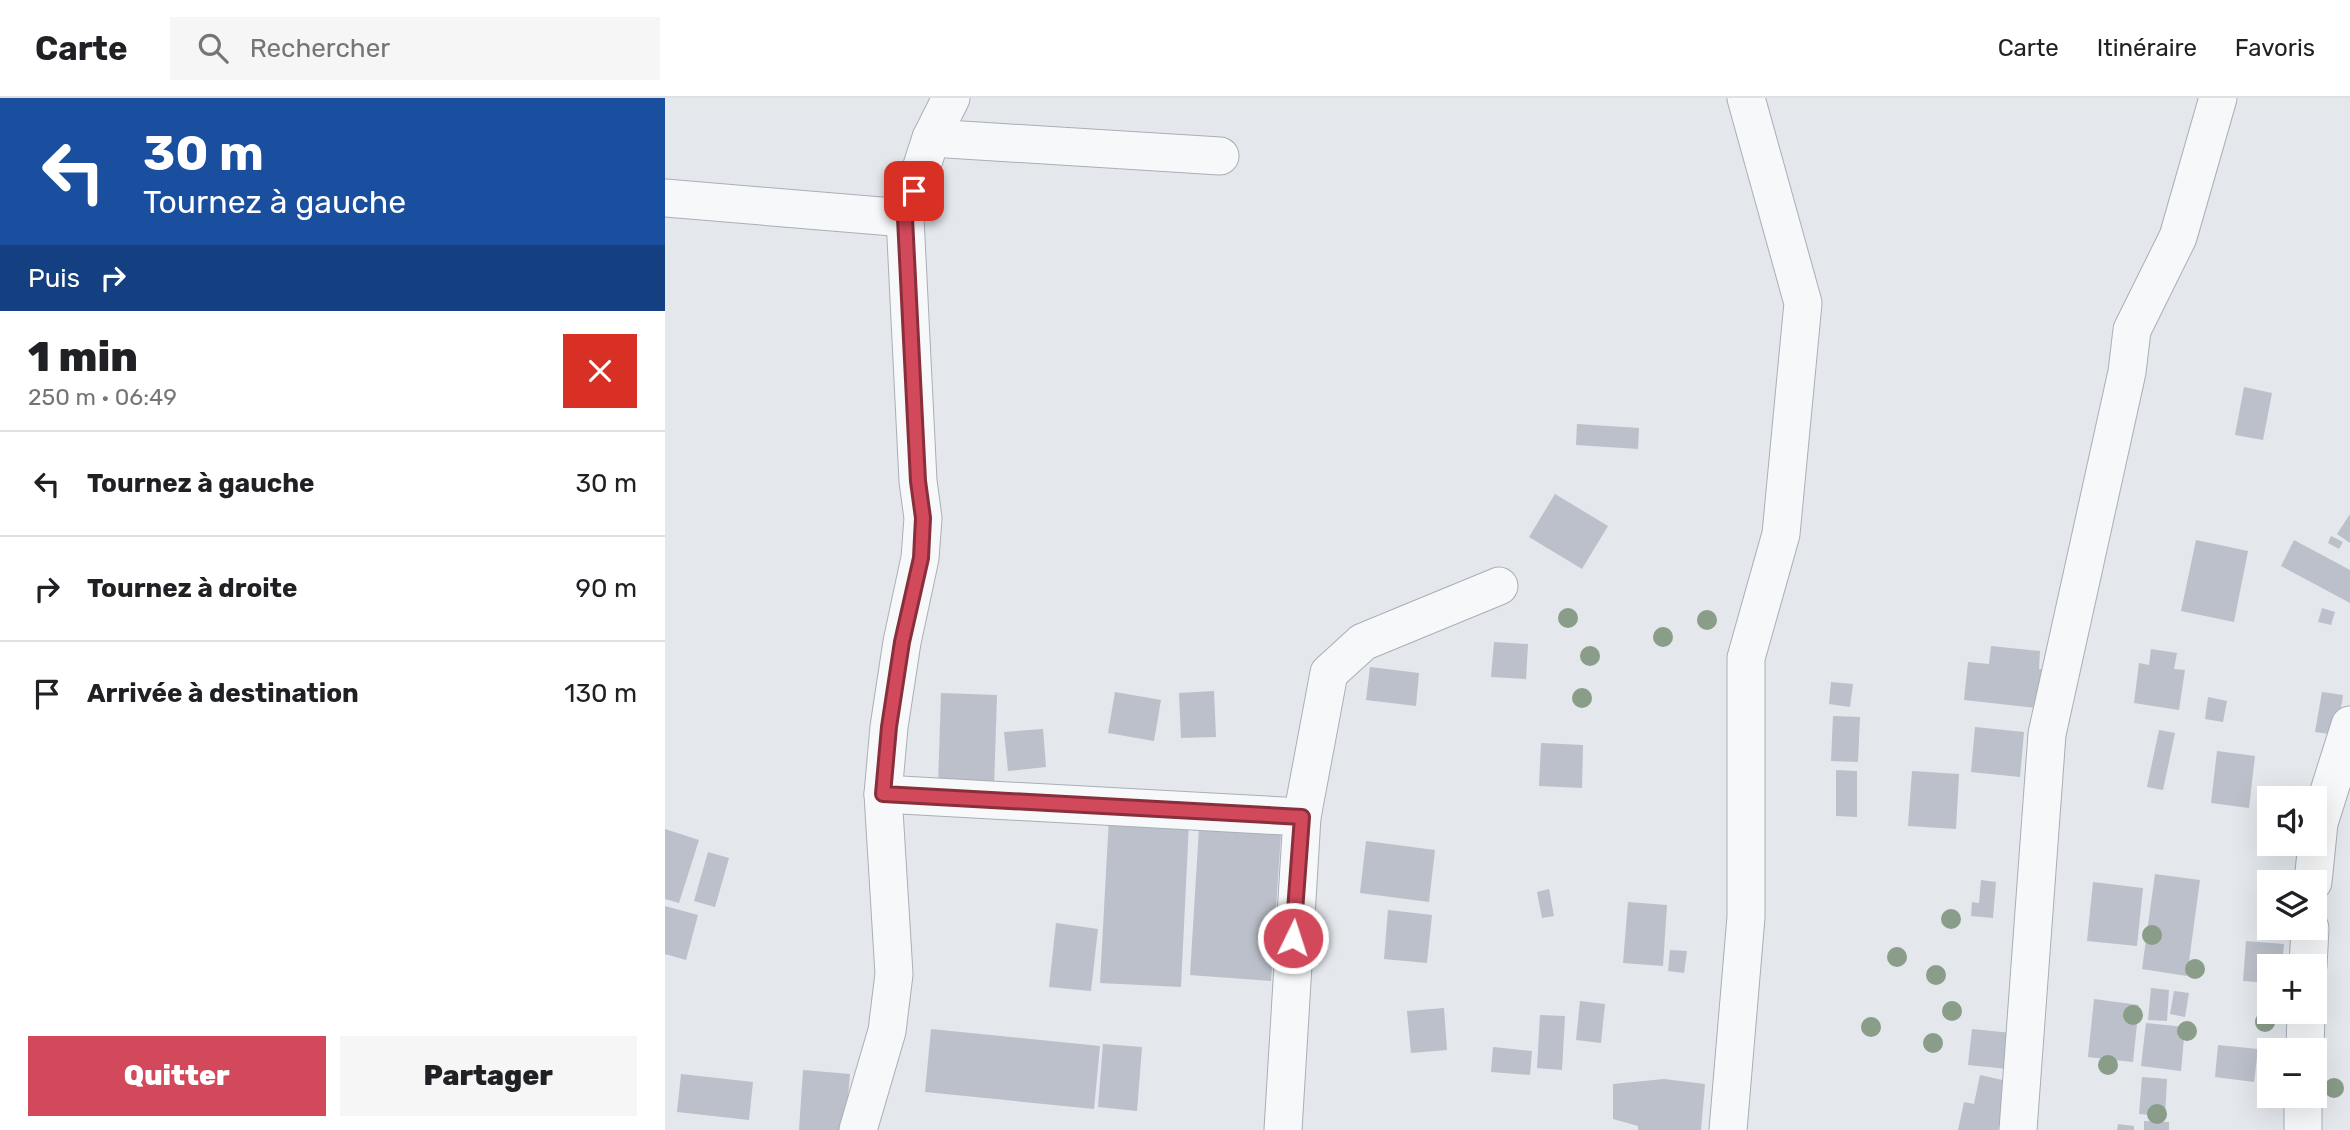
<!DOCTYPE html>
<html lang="fr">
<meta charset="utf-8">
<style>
:root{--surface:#fff;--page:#f6f6f6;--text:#202124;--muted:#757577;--line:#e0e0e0;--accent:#d1495b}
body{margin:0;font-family:Rubik,sans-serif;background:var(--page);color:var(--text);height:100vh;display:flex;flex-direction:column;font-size:26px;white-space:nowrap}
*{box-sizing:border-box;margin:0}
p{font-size:23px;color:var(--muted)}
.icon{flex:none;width:38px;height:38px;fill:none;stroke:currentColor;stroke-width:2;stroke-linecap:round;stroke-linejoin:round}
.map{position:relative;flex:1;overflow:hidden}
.side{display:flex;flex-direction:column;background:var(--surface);width:665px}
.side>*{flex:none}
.banner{background:#1a4fa0;color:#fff;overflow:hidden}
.controls{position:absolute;left:1592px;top:688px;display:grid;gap:14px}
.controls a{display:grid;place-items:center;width:70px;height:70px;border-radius:0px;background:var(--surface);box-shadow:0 7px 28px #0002;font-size:35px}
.pin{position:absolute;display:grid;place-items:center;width:60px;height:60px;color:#fff;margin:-30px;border-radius:14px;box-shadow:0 4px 10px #0006}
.me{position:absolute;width:77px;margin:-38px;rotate:4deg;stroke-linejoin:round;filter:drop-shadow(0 0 5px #0008)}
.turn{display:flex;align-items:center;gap:24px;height:147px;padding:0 28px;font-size:32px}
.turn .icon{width:91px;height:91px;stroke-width:2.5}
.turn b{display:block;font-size:49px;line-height:60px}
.then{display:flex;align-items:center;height:66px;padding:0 28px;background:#0003;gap:14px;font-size:26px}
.round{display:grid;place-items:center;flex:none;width:74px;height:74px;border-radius:0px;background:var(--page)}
.head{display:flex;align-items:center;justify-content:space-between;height:119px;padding:0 28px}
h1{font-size:42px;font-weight:800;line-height:52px}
.button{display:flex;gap:14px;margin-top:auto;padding:14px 28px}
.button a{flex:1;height:80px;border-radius:0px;background:var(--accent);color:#fff;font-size:28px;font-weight:800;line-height:80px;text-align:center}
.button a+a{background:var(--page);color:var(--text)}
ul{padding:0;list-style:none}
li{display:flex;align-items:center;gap:21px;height:105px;padding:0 28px;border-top:2px solid var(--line)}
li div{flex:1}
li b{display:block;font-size:26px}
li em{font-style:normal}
header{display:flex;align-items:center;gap:42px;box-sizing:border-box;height:98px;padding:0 35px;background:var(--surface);border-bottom:2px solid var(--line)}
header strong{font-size:33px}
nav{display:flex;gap:38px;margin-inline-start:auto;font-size:24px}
.search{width:490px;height:63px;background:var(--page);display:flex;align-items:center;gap:18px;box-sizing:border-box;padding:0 24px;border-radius:0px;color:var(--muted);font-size:26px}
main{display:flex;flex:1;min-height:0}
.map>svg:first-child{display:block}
.building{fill:#bbc0ca}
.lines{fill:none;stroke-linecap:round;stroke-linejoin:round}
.minor-casing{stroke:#a9aeb7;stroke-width:39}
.minor{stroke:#f7f8fa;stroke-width:37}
.tree{fill:#899d89}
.route-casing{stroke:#882f3b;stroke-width:18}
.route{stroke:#d1495b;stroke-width:12}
</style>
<header>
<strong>Carte</strong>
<div class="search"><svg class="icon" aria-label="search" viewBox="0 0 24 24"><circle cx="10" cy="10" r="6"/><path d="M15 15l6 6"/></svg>Rechercher</div>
<nav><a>Carte</a><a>Itinéraire</a><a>Favoris</a></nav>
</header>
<main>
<section class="side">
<div class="banner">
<div class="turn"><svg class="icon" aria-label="left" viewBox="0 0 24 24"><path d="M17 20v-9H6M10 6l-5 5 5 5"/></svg><div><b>30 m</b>Tournez à gauche</div></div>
<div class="then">Puis<svg class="icon" aria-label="right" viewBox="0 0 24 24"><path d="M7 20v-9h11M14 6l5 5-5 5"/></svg></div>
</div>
<div class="head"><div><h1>1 min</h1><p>250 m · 06:49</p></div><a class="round" style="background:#d93025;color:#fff"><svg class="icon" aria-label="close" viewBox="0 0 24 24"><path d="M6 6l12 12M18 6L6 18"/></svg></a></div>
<ul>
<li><svg class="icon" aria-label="left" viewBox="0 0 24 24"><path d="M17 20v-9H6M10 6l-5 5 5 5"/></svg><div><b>Tournez à gauche</b></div><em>30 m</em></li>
<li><svg class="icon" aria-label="right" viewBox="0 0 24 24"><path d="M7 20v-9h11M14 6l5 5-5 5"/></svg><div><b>Tournez à droite</b></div><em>90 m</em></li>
<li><svg class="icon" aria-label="arrive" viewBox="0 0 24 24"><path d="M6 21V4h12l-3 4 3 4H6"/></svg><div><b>Arrivée à destination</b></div><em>130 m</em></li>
</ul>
<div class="button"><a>Quitter</a><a>Partager</a></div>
</section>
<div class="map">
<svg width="1685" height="1032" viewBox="0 0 1685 1032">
<rect width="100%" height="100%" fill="#e4e7ec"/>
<g class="building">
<path d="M 1579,289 L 1607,295 L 1598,342 L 1570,337 Z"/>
<path d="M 912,326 L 974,330 L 973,351 L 911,347 Z"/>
<path d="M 890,396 L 943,428 L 917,471 L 864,439 Z"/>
<path d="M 1685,416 L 1685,445 L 1672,436 Z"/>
<path d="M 1666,438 L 1678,444 L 1674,451 L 1663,445 Z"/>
<path d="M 1531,442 L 1583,453 L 1569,524 L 1516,513 Z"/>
<path d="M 1629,442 L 1685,472 L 1685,505 L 1616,468 Z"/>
<path d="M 1657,510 L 1670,514 L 1666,527 L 1653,524 Z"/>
<path d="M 829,544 L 863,546 L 861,581 L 826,579 Z"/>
<path d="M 1326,548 L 1375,553 L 1374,571 L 1384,572 L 1380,611 L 1299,602 L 1303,564 L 1324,566 Z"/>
<path d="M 1486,551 L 1512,555 L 1509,571 L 1520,572 L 1514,612 L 1469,605 L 1474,565 L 1484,567 Z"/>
<path d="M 705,569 L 754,575 L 751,608 L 701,602 Z"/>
<path d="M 1166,584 L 1188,586 L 1185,609 L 1164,606 Z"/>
<path d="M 549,593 L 551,639 L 516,640 L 514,595 Z"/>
<path d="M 450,594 L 496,602 L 489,643 L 443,635 Z"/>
<path d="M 1657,594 L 1678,597 L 1672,637 L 1650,634 Z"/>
<path d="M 276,595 L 332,597 L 329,690 L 273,688 Z"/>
<path d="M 1543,599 L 1562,603 L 1558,624 L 1540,621 Z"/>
<path d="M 1168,618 L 1195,619 L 1193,664 L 1166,663 Z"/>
<path d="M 1310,629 L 1359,634 L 1355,679 L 1306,674 Z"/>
<path d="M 378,631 L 381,669 L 343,673 L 339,634 Z"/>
<path d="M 1494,632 L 1510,635 L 1498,692 L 1482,689 Z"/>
<path d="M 876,645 L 918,647 L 917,690 L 874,688 Z"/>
<path d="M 1552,653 L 1590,658 L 1584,710 L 1546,705 Z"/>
<path d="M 1171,672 L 1192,673 L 1192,719 L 1171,718 Z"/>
<path d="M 1247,673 L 1294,676 L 1291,731 L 1243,728 Z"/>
<path d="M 444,719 L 524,724 L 516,889 L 435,885 Z"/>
<path d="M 534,730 L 616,736 L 606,883 L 525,877 Z"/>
<path d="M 0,731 L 34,742 L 14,805 L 0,801 Z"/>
<path d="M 701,743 L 770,752 L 764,804 L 695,795 Z"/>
<path d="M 43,754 L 64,760 L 50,809 L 29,803 Z"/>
<path d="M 1490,776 L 1535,782 L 1522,878 L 1477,871 Z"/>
<path d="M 1316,782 L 1331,784 L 1328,820 L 1306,818 L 1307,804 L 1314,805 Z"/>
<path d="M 1428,784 L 1478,790 L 1472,848 L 1422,843 Z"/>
<path d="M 884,791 L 889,818 L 877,820 L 872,794 Z"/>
<path d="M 963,804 L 1002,807 L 998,868 L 958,865 Z"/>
<path d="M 0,808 L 33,817 L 21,862 L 0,856 Z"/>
<path d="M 723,812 L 767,817 L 762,865 L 719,861 Z"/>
<path d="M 391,825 L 433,831 L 426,893 L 384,889 Z"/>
<path d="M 1581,843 L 1619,846 L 1617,868 L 1605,868 L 1605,885 L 1578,883 Z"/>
<path d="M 1005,852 L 1022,853 L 1019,875 L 1003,873 Z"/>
<path d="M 1486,890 L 1504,892 L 1502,923 L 1483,922 Z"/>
<path d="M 1509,893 L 1524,895 L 1520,919 L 1505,916 Z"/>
<path d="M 1429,901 L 1474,907 L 1468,964 L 1423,959 Z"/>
<path d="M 915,903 L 940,906 L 936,945 L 911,942 Z"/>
<path d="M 779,910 L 782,952 L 746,955 L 742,913 Z"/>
<path d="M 875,917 L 900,918 L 897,972 L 872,970 Z"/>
<path d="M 1481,925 L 1520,929 L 1516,973 L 1476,968 Z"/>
<path d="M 266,931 L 435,948 L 429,1011 L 260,994 Z"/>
<path d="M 1307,931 L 1347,935 L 1343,971 L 1303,967 Z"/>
<path d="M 438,946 L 477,949 L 472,1013 L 433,1009 Z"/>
<path d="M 1553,947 L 1593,951 L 1589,984 L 1550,979 Z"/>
<path d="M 828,949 L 867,953 L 865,977 L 826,974 Z"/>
<path d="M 138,972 L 185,976 L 180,1032 L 134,1032 Z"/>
<path d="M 16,976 L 88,984 L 84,1022 L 12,1014 Z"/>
<path d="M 1315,977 L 1342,983 L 1333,1032 L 1293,1032 L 1299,1004 L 1309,1006 Z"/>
<path d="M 1477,979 L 1502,981 L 1500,1018 L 1474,1016 Z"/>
<path d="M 999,981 L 1040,986 L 1036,1032 L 973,1032 L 973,1028 L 948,1021 L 948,986 Z"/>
<path d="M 1479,1023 L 1504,1024 L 1504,1032 L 1479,1032 Z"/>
<path d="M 1453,1026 L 1469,1028 L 1469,1032 L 1452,1032 Z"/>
</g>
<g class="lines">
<defs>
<g id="minor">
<path d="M 266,40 L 555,58"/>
<path d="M 0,100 L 240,120"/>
<path d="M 218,696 L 637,719"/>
<path d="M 1648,784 L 1654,725 L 1685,627"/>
<path d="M 1643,868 L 1645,830"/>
<path d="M 1640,952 L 1641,914"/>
<path d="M 193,1032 L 222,933 L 229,876 L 218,696 L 224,629 L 237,544 L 255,460 L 258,420 L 253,383 L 240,120 L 266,40 L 286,0"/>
<path d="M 618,1032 L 637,719 L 664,575 L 698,544 L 834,488"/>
<path d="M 1063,1032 L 1081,819 L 1081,560 L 1116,436 L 1138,205 L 1081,0"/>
<path d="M 1353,1032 L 1382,636 L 1462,274 L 1467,232 L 1513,139 L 1553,0"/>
<path d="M 1638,1032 L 1638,998"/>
</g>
</defs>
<use href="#minor" class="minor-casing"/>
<use href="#minor" class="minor"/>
</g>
<g class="tree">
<circle cx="903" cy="520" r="10"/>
<circle cx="1042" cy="522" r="10"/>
<circle cx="998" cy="539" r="10"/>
<circle cx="925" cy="558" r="10"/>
<circle cx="917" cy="600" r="10"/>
<circle cx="1286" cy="821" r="10"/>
<circle cx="1487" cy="837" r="10"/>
<circle cx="1232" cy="859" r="10"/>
<circle cx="1530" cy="871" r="10"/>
<circle cx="1271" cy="877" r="10"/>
<circle cx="1287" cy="913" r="10"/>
<circle cx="1468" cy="917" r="10"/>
<circle cx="1600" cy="924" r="10"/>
<circle cx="1206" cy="929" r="10"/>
<circle cx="1522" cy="933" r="10"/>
<circle cx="1268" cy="945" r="10"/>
<circle cx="1443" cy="967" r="10"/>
<circle cx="1669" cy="990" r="10"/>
<circle cx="1492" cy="1016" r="10"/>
</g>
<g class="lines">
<defs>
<path id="route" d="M 249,93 L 240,120 L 253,383 L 258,420 L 256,460 L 237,544 L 224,629 L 218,696 L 637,719 L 628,840"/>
</defs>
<use href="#route" class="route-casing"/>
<use href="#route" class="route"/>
</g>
</svg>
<div class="controls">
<a><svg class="icon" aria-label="sound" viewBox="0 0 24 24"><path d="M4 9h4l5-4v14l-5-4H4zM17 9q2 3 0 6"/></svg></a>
<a><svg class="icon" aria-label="layers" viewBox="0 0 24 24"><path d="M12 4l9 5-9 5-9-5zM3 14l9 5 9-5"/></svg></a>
<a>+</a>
<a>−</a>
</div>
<div class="pin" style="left:249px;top:93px;background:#d93025"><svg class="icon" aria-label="arrive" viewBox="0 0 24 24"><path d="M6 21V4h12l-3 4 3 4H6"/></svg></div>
<svg class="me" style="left:628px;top:840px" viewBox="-20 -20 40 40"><circle r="17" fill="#d1495b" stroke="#fff" stroke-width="3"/><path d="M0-11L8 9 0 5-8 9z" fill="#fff"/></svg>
</div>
</main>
